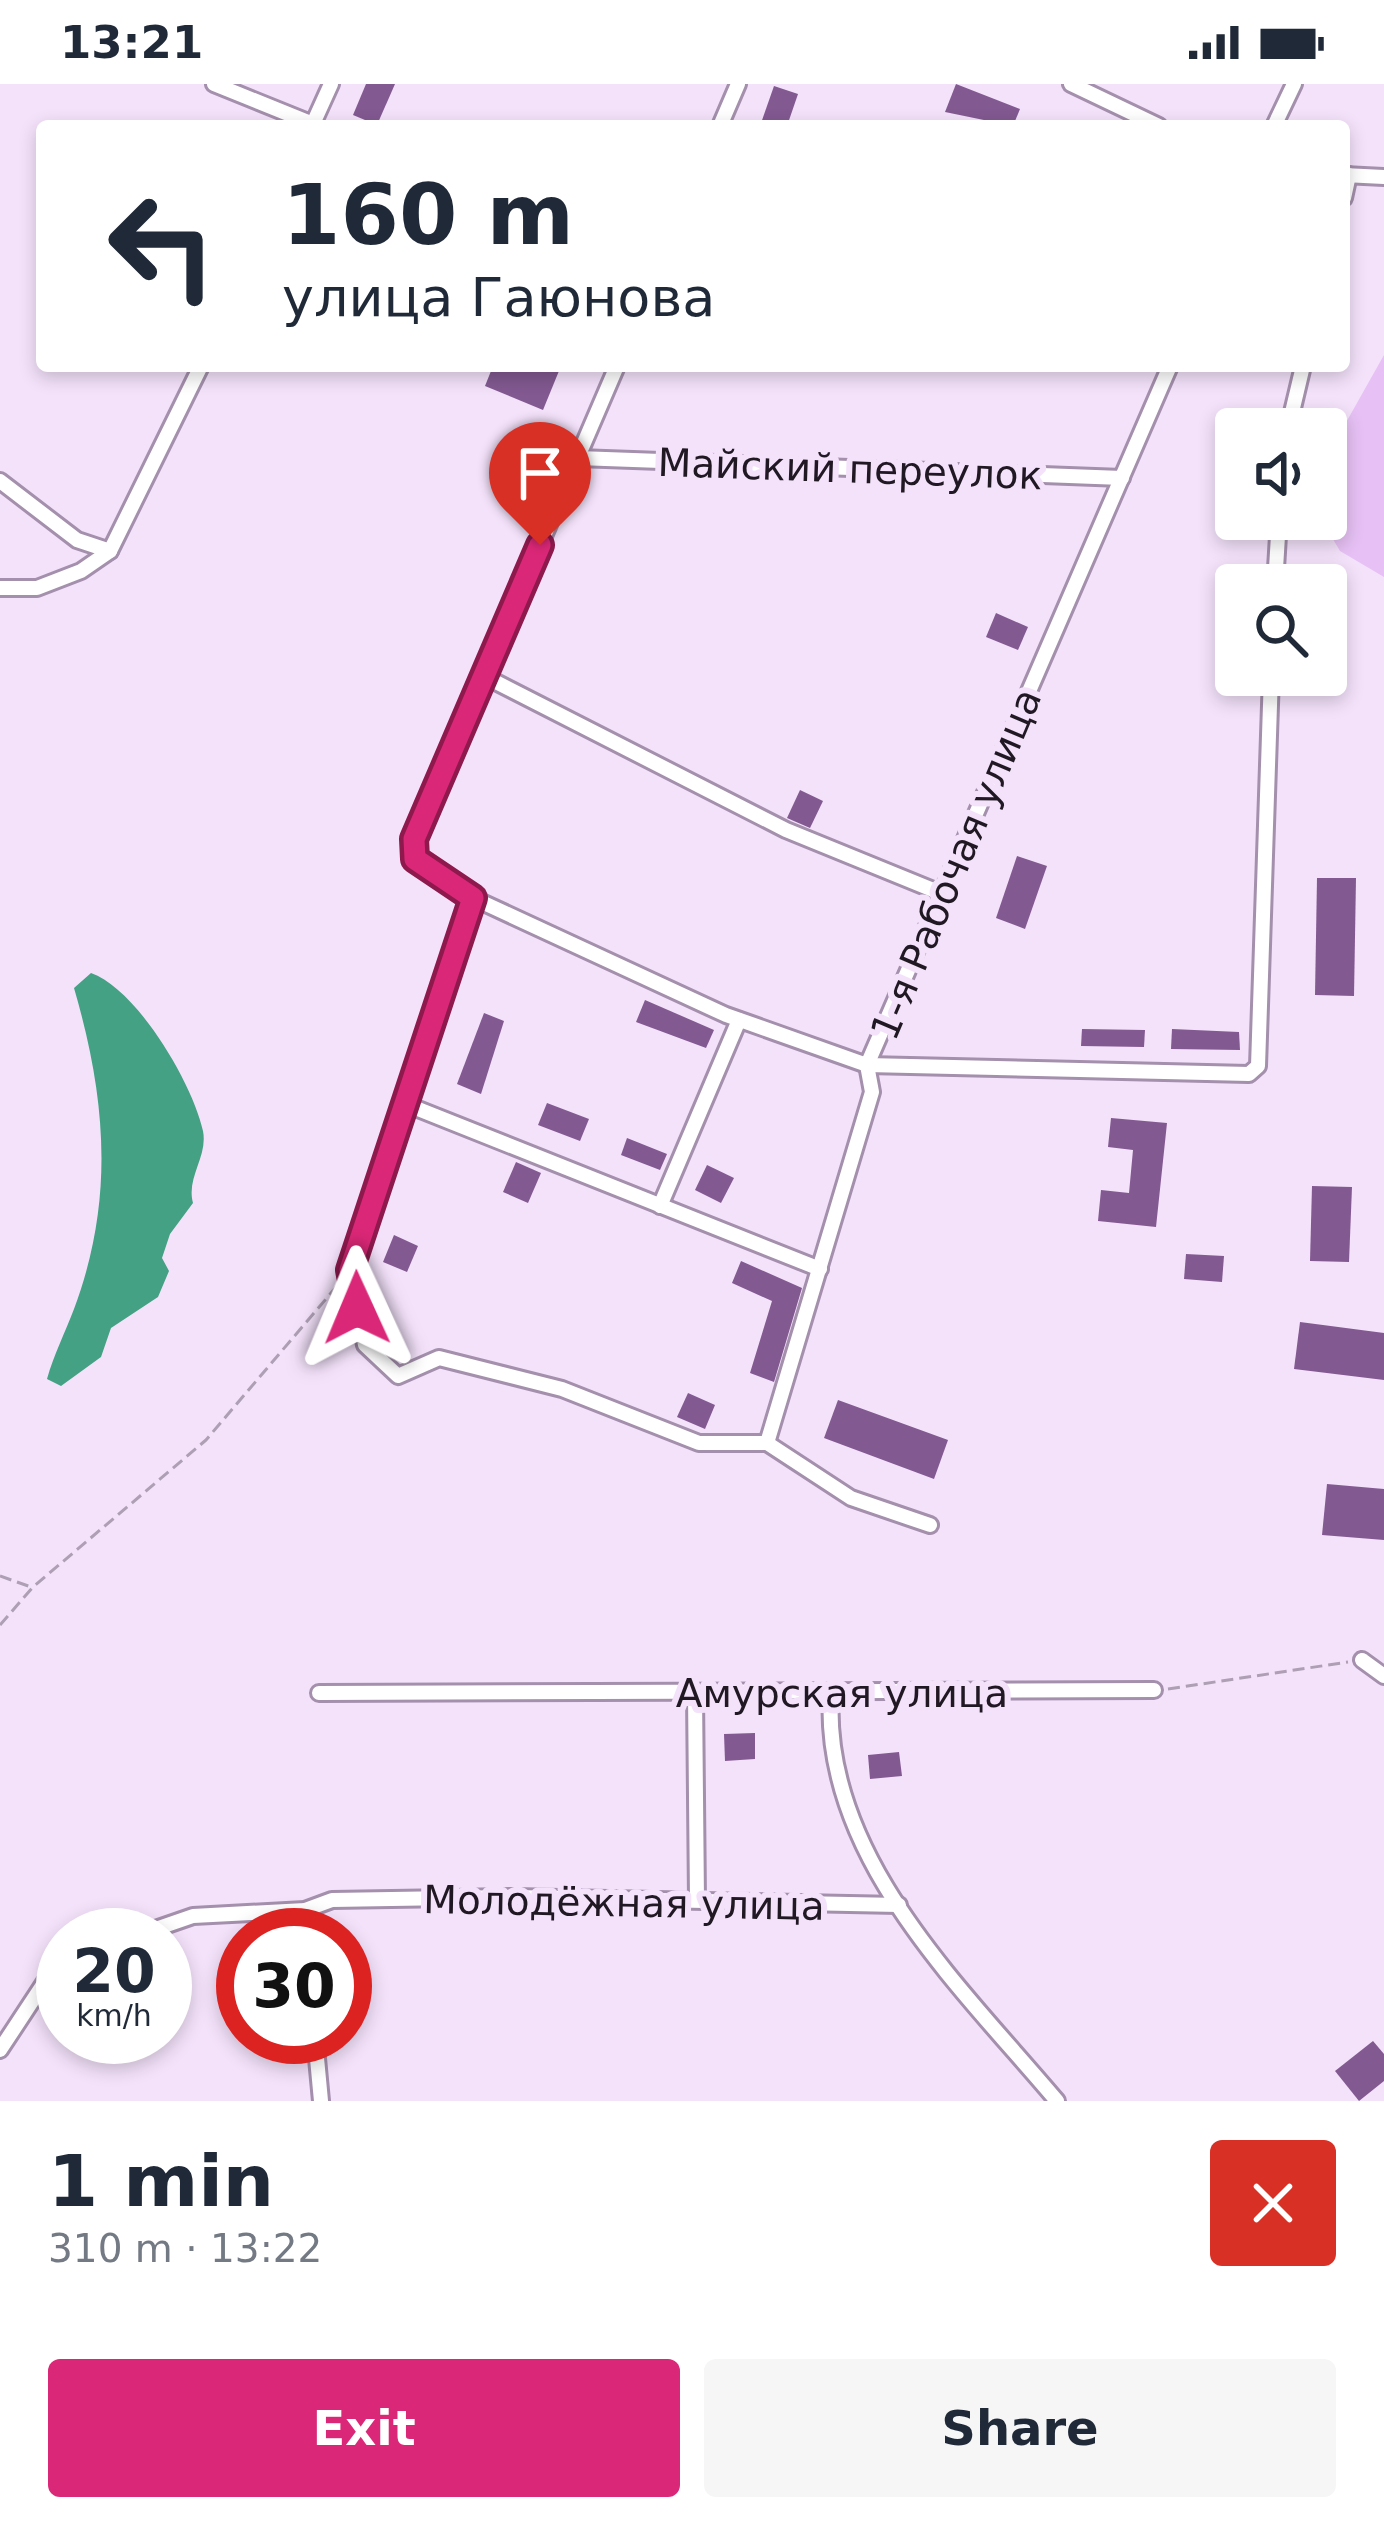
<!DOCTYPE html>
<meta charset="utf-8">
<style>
:root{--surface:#fff;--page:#f6f6f7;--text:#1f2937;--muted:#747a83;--accent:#db2777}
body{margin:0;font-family:"DejaVu Sans",sans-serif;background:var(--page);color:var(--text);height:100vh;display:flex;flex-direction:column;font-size:45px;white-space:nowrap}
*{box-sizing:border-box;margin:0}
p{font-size:39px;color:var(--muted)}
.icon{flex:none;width:66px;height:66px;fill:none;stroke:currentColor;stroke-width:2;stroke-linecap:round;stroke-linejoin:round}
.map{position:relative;height:2017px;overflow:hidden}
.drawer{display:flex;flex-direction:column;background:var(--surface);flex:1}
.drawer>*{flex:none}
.banner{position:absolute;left:36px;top:36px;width:1314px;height:252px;border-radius:12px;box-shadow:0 6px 18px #0003;background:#fff;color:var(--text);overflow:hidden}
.controls{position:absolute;left:1215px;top:324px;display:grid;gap:24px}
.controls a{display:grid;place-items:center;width:132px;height:132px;border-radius:12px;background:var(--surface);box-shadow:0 6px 18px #0003;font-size:60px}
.speed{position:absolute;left:36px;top:1824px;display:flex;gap:24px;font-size:60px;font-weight:700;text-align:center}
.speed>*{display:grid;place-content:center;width:156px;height:156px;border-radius:50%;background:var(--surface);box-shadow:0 6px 18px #0003;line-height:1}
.speed small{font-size:30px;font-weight:400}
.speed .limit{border:18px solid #d22;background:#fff;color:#111}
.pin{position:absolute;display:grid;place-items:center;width:102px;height:102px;color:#fff;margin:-123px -51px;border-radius:50% 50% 50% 0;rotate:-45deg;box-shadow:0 0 12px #0007}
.pin .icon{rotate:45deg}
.me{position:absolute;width:132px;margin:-66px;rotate:359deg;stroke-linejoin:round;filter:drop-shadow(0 0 9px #0008)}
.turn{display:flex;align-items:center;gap:42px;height:252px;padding:0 48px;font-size:54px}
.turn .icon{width:156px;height:156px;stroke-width:2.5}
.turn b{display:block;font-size:84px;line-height:102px}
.round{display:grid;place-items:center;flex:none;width:126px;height:126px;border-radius:12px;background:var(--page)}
.overview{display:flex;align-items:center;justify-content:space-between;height:204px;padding:0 48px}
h1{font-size:72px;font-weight:700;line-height:90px}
.action{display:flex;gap:24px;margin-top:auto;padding:24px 48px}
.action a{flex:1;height:138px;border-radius:12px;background:var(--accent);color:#fff;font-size:48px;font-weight:700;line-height:138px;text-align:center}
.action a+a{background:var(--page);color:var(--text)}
.status{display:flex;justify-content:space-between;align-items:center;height:84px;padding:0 60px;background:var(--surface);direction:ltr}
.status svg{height:33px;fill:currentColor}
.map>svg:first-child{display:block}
.green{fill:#e7c1f5}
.water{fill:#44a184}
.building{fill:#825991}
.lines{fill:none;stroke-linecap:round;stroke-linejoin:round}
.minor-casing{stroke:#a48fac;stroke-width:20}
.path{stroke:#ae9fb4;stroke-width:3;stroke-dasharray:12 6;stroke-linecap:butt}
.minor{stroke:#fff;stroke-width:14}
.route-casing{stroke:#8e194d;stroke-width:30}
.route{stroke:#db2777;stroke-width:21}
.labels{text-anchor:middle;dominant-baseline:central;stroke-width:12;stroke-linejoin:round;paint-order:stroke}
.street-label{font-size:39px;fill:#201823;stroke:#f4e2fb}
</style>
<div class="status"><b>13:21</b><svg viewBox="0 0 49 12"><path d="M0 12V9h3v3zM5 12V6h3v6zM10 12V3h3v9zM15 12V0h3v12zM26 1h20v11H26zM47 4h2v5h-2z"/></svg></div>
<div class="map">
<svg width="1384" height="2017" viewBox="0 0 1384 2017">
<rect width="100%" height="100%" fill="#f4e2fb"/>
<path class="green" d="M 1384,271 L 1384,493 L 1340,467 L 1321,435 L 1326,435 L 1326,374 Z"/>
<path class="water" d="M 91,889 C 137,905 193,1000 203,1047 C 208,1073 186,1093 193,1119 L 170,1150 L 162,1174 L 169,1187 L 158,1213 L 111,1244 L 101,1273 L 61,1302 L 47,1295 C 54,1270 65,1249 74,1225 C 115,1115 106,1014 74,904 Z"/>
<g class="building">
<path d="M 366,0 L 395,0 L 377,41 L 353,31 Z"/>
<path d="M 956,0 L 1020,25 L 1013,42 L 945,28 Z"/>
<path d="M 774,2 L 798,10 L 787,42 L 760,42 Z"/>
<path d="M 493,282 L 561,282 L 543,326 L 485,302 Z"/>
<path d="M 996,529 L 1028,543 L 1018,566 L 986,553 Z"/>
<path d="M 800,706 L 823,717 L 810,744 L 787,734 Z"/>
<path d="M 1017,772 L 1047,782 L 1025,845 L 996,834 Z"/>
<path d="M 1317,794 L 1356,794 L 1354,912 L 1315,911 Z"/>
<path d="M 645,916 L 714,946 L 706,964 L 636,938 Z"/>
<path d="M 484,929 L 504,937 L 481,1010 L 457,1000 Z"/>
<path d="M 1082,945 L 1145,946 L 1144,963 L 1081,962 Z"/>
<path d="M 1172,945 L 1239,948 L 1240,966 L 1171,965 Z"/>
<path d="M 547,1019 L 589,1035 L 580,1057 L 538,1041 Z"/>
<path d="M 1111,1034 L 1167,1039 L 1156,1143 L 1098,1137 L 1101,1106 L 1129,1109 L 1133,1066 L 1108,1063 Z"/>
<path d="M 627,1054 L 667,1070 L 660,1086 L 621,1071 Z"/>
<path d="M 516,1078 L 541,1089 L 528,1119 L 503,1108 Z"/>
<path d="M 707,1081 L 734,1094 L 721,1119 L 695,1106 Z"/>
<path d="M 1312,1102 L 1352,1103 L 1349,1178 L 1310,1177 Z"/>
<path d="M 394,1151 L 418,1162 L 407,1188 L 383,1178 Z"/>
<path d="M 1186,1170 L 1224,1172 L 1222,1198 L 1184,1195 Z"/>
<path d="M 741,1177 L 802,1204 L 774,1298 L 750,1289 L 772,1217 L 732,1199 Z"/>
<path d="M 1300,1238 L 1384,1249 L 1384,1296 L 1294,1285 Z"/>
<path d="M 688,1309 L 715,1321 L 705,1345 L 677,1333 Z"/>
<path d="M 838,1316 L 948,1356 L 934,1395 L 824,1354 Z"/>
<path d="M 1327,1400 L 1384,1405 L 1384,1456 L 1322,1451 Z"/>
<path d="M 755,1649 L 755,1675 L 725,1677 L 724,1650 Z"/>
<path d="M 899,1668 L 902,1692 L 870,1695 L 868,1671 Z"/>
<path d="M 1373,1957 L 1384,1970 L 1384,1997 L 1359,2017 L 1335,1987 Z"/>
</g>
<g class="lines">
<defs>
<g id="minor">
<path d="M 214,0 L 313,40"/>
<path d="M 1071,0 L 1159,42"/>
<path d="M 312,42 L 331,0"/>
<path d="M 720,42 L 738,0"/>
<path d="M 1274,42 L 1294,0"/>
<path d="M 1344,91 L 1384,93"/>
<path d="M 1344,114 L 1349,91"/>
<path d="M 617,282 L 414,755 L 415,775 L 473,814 L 350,1186 L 365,1261 L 398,1292 L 439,1274 L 562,1305 L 699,1359 L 767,1359 L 851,1414 L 930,1441"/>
<path d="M 1288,345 L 1303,282"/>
<path d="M 578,374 L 1122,394"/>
<path d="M 0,397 L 77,456 L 110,467"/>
<path d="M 1275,501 L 1279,435"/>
<path d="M 0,504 L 37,504 L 81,487 L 110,467 L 201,282"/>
<path d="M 484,592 L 786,746 L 943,810"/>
<path d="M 473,814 L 726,931 L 867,981 L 1249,990 L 1258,982 L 1271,591"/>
<path d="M 403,1019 L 820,1185"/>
<path d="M 660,1122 L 739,936"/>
<path d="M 767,1359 L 872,1008 L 867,981 L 1170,282"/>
<path d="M 1362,1576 L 1384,1592"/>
<path d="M 319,1609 L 1154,1606"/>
<path d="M 695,1610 L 697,1816"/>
<path d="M 831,1610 C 821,1772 961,1903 1057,2017"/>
<path d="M 305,1826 L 307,1851"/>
<path d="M 138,1851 L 193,1832 L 305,1826 L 332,1816 L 514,1813 L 899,1821"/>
<path d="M 315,1953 L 321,2017"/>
<path d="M 0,1966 L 48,1893 L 63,1885"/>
</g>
</defs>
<use href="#minor" class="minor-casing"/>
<g class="path">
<path d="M 0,1492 L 31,1503"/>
<path d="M 0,1541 L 33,1503 L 206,1356 L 337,1202"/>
<path d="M 1168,1605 L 1348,1578"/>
</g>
<use href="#minor" class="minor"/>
</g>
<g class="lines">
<defs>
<path id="route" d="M 357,1224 L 350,1186 L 473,814 L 415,775 L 414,755 L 540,461"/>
</defs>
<use href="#route" class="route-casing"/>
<use href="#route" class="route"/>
</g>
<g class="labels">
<g class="street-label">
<text transform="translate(850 385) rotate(2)">Майский переулок</text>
<text transform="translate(956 780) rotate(-67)">1-я Рабочая улица</text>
<text x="842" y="1609">Амурская улица</text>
<text transform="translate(624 1819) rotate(1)">Молодёжная улица</text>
</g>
</g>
</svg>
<div class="controls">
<a><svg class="icon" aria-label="sound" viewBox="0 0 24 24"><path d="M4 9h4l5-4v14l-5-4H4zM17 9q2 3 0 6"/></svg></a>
<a><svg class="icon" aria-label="search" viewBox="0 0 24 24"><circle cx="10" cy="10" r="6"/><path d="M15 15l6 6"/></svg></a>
</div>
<div class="speed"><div>20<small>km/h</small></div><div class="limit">30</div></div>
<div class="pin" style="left:540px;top:461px;background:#d93025"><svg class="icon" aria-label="arrive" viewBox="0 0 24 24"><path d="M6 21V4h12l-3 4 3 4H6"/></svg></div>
<svg class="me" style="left:357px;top:1224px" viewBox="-20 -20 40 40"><path d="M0-17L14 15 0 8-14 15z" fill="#db2777" stroke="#fff" stroke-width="4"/></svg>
<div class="banner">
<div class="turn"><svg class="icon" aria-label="left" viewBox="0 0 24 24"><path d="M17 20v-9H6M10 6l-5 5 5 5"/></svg><div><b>160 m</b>улица Гаюнова</div></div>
</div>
</div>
<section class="drawer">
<div class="overview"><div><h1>1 min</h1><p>310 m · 13:22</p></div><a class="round" style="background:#d93025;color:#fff"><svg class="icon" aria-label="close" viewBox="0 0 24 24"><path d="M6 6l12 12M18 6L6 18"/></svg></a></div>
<div class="action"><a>Exit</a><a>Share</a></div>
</section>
